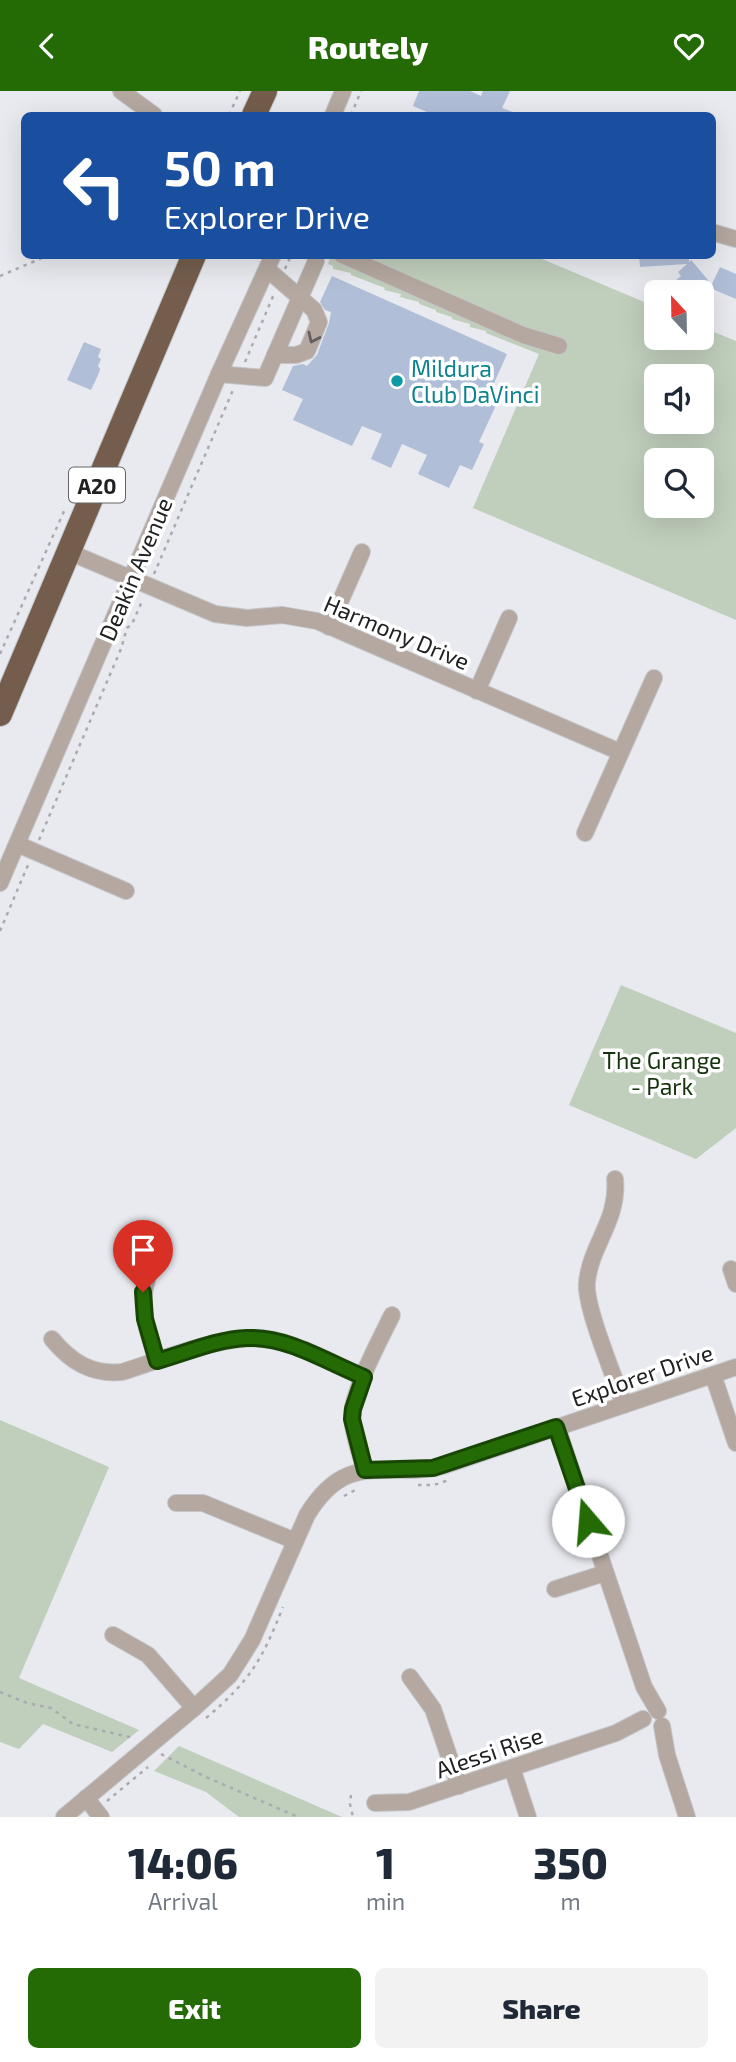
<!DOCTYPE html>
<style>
:root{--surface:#fff;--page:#f2f2f3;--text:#1f2937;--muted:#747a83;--accent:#246b05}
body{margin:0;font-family:"Exo 2",sans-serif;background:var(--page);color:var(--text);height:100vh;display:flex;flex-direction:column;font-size:26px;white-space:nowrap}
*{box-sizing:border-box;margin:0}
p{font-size:23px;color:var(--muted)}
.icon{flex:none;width:38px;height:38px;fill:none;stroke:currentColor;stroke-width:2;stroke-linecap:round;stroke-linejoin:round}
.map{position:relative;height:1726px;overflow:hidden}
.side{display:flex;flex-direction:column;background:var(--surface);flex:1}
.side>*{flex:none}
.guide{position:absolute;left:21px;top:21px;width:695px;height:147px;border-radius:10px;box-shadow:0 7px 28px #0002;background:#1a4fa0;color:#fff;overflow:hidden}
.needle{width:46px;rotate:338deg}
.controls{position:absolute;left:644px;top:189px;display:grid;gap:14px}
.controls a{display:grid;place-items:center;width:70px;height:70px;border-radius:10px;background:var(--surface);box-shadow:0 7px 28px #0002;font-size:35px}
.pin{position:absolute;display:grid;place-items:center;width:60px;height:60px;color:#fff;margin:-72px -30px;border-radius:50% 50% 50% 0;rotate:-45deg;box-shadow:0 0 7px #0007}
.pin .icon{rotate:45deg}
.me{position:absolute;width:77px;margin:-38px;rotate:342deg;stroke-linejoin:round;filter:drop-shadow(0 0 5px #0008)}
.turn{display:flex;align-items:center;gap:24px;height:147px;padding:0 28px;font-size:32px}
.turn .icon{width:91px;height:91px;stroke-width:2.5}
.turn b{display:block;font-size:49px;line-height:60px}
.eta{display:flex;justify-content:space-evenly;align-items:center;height:119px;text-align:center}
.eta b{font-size:42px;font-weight:800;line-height:49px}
.button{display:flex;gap:14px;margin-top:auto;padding:14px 28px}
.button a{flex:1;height:80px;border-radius:10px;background:var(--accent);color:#fff;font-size:28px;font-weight:800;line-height:80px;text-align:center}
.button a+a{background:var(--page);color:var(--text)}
header{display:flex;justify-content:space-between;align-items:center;height:91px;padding:0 28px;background:var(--accent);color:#fff;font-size:32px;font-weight:800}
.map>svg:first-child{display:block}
.green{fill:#c0cebc;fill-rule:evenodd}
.building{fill:#b0bed8}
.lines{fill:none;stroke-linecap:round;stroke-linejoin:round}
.minor-casing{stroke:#c4c6ca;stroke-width:18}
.highway-casing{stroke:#c4c6ca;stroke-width:26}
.path{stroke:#a9abaf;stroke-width:2.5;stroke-dasharray:3.5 5;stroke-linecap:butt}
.minor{stroke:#b4a8a0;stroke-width:16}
.highway{stroke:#745d4c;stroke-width:24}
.oneway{stroke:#635e5b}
.route-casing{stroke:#174603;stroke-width:18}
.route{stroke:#246b05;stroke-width:12}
.culture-dot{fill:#0f9aa8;stroke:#fff;stroke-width:2.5}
.labels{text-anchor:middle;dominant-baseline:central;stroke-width:7;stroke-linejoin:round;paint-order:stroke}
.shield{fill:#fff;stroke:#636464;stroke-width:2}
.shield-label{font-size:21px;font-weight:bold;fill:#202122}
.culture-label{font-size:23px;fill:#0d838f;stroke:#fff;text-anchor:start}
.street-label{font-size:23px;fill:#202122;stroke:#fff}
.park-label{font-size:23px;fill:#15320d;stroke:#fff}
</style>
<header><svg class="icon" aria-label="back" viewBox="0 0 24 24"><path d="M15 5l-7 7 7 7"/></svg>Routely<svg class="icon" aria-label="heart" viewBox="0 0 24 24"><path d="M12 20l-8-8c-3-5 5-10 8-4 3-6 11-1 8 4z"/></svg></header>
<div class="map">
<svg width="736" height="1726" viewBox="0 0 736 1726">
<rect width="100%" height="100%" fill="#e8eaef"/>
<g class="green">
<path d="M 331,164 L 535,165 L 656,216 L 656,247 L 702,247 L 702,236 L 736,250 L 736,529 L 473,417 L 539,263 L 486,242 L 486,240 L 470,236 L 470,233 L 452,228 L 452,226 L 436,221 L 436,219 L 419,213 L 419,211 L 400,206 L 401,203 L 384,199 L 385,197 L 351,184 L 351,182 L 333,178 L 333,175 L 328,173 ZM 656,285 L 702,285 L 702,331 L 656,331 ZM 656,369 L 702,369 L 702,415 L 656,415 Z"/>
<path d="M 621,894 L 736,942 L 736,1037 L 696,1068 L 569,1014 Z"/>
<path d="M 0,1329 L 109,1376 L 19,1587 L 139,1639 L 112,1661 L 43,1633 L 19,1658 L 0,1651 Z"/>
<path d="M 179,1655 L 342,1726 L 239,1726 L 206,1701 L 154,1680 Z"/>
</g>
<g class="building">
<path d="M 419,0 L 470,0 L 481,5 L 483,0 L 510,0 L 502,17 L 520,24 L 434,24 L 413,15 Z"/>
<path d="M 639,164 L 689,164 L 689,171 L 691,169 L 709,190 L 700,198 L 697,194 L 689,201 L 683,201 L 674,191 L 681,185 L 678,181 L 687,173 L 640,176 Z"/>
<path d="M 720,176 L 736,183 L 736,208 L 710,197 Z"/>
<path d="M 332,185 L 507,263 L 487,308 L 497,312 L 479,351 L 484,353 L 472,379 L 460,374 L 449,397 L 418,383 L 427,364 L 402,353 L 391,377 L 371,368 L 382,343 L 362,335 L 352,355 L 293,329 L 303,308 L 282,299 L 293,275 L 303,273 L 307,275 L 317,264 L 329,232 L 331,221 L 325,219 L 320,211 Z"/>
<path d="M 84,251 L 101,258 L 98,266 L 101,268 L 98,275 L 100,278 L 99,282 L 91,299 L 67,289 Z"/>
</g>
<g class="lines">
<defs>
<g id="minor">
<path d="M 121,0 L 154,24"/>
<path d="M 333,24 L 343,0"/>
<path d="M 715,142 L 736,148"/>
<path d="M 342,164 L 523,244 L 559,255"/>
<path d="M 267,178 L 314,219 L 319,231 L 307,260 L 296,264 L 275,264"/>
<path d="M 219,283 L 265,287 L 316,170"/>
<path d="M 69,461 L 215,523 L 247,527 L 282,524 L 317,530 L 620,661"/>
<path d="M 329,536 L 362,461"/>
<path d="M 477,600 L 509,527"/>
<path d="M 585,742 L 654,587"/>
<path d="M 17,753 L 126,800"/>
<path d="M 0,792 L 219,283 L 273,164"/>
<path d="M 615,1088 C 619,1129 591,1153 587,1191 C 584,1214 615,1287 624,1314"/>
<path d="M 731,1178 L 736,1193"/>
<path d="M 147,1189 C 138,1217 149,1243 157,1270"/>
<path d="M 52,1248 C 70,1270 91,1284 122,1281 C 164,1268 230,1240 274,1249 C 305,1256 335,1274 364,1286"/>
<path d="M 713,1284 L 736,1352"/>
<path d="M 557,1336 L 644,1596 L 658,1620"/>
<path d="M 365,1379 C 360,1362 353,1344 352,1326 C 352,1300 380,1249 392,1224"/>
<path d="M 176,1412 L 203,1412 L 295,1450"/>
<path d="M 555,1498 L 605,1482"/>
<path d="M 113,1544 L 148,1564 L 194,1617"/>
<path d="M 410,1586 L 433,1618 L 459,1695"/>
<path d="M 662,1635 L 667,1664 L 687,1726"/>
<path d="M 512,1677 L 528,1726"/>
<path d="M 86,1707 L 101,1726"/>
<path d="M 375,1712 L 409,1711 L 616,1642 L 643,1628"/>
<path d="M 64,1726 L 194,1617 L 230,1584 L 252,1549 L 307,1424 C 348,1357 385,1389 443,1375 L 736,1276"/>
</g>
<g id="highway">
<path d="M 254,24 L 265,0"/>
<path d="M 0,623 L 194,164"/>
</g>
</defs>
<use href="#minor" class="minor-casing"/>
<use href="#highway" class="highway-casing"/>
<g class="path">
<path d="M 229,24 L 240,0"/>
<path d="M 351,24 L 361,0"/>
<path d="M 285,178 L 291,164"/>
<path d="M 0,185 L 49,164"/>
<path d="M 245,271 L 274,203"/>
<path d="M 154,483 L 233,299"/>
<path d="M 0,563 L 65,418"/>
<path d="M 39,749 L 121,558 L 127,537 L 132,533 L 143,508"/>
<path d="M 0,840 L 28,774"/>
<path d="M 418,1394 L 434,1394 L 449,1389"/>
<path d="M 344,1405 L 359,1397"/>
<path d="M 0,1601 L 27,1612 L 51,1617 L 73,1633 L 134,1647"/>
<path d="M 206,1627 C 250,1590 262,1569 283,1516"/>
<path d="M 161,1663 L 206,1686 L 298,1726"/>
<path d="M 351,1704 L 350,1713 L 353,1726"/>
<path d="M 107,1710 L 148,1676"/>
</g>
<use href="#minor" class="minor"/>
<use href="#highway" class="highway"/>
</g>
<defs><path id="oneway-chevron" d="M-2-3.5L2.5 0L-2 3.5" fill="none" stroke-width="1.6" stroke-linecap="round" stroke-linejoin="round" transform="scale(1.75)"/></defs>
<use class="oneway" href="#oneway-chevron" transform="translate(313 247) rotate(115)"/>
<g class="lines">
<defs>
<path id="route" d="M 143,1201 L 145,1228 L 157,1270 C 186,1262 217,1248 247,1247 C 287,1245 327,1271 364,1286 L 353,1318 L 352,1328 L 365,1379 L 433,1377 L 556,1336 L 588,1430"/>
</defs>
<use href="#route" class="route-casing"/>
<use href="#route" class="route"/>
</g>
<circle class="culture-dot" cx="397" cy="290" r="7"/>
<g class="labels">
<rect class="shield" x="69" y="376.5" width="56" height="35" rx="5"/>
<g class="shield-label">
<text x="97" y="394">A20</text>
</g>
<g class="culture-label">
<text x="411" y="277">Mildura<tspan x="411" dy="26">Club DaVinci</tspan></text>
</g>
<g class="street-label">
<text transform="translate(135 478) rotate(-67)">Deakin Avenue</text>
<text transform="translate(397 541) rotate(23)">Harmony Drive</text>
<text transform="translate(642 1284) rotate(-19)">Explorer Drive</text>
<text transform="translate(489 1661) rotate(-19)">Alessi Rise</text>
</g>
<g class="park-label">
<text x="662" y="969">The Grange<tspan x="662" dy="26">- Park</tspan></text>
</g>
</g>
</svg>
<div class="controls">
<a><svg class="needle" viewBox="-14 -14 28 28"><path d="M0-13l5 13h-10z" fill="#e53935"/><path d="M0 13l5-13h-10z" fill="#747a83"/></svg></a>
<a><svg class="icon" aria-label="sound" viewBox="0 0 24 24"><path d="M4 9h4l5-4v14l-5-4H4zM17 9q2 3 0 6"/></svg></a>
<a><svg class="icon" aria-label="search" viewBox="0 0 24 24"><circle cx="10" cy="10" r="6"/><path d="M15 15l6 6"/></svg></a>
</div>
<div class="pin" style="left:143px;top:1201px;background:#d93025"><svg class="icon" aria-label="arrive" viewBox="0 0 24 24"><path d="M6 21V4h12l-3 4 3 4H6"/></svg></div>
<svg class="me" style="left:588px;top:1430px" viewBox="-20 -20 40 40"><circle r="19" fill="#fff"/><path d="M0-13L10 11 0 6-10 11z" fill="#246b05"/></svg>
<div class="guide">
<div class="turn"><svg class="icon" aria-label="left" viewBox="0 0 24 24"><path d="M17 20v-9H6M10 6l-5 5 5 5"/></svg><div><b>50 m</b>Explorer Drive</div></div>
</div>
</div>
<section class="side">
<div class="eta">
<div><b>14:06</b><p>Arrival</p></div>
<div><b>1</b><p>min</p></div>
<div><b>350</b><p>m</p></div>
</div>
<div class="button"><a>Exit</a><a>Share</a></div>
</section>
